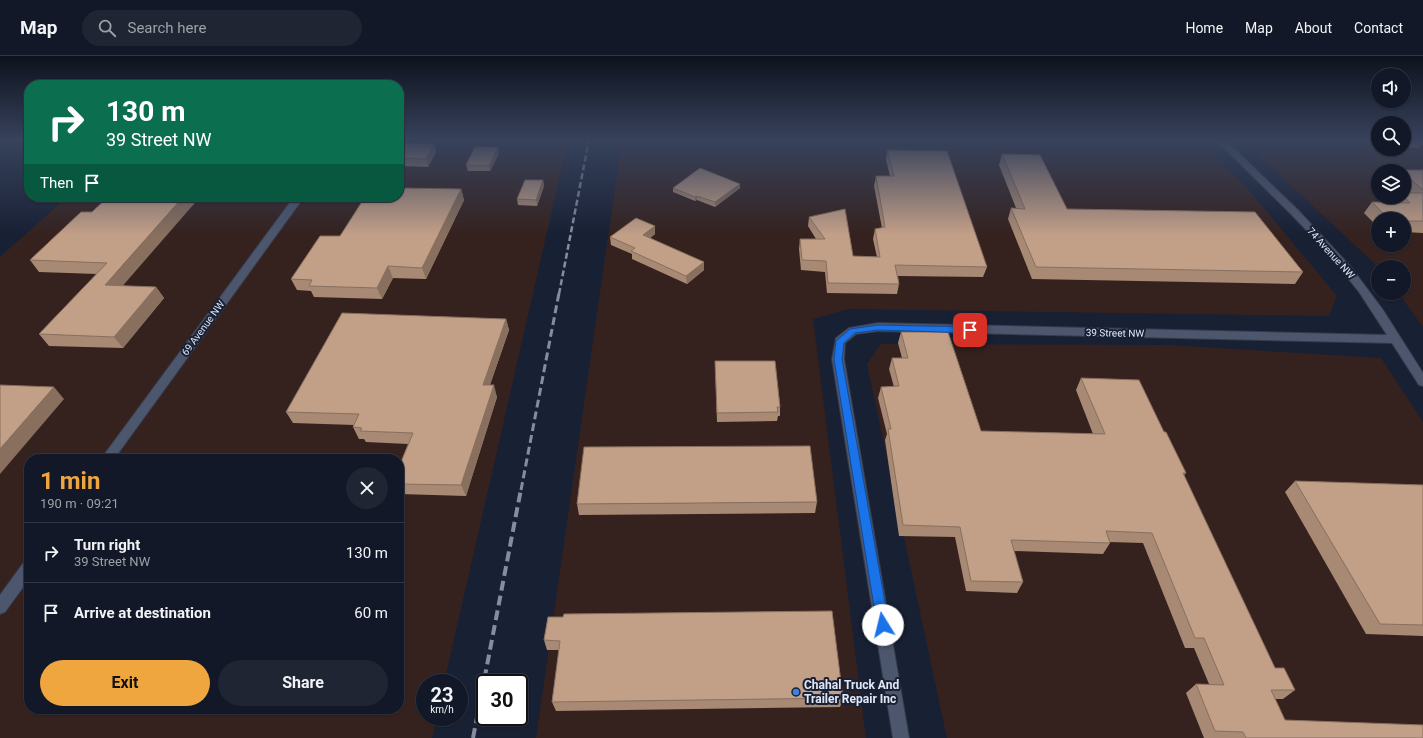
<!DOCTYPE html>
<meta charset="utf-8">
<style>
:root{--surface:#121827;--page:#1f2533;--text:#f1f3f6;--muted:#9ca0a7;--line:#313744;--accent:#f0a63e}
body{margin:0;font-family:Roboto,sans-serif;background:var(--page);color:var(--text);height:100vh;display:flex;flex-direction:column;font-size:15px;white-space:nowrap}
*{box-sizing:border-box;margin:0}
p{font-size:13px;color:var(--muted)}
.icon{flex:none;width:22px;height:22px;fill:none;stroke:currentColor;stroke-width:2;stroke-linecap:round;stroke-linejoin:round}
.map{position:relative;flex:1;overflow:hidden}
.side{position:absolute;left:24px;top:398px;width:380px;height:260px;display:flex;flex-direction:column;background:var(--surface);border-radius:16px;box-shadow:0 1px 3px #0004,0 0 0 1px var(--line)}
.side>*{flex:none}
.top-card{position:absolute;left:24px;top:24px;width:380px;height:122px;border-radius:16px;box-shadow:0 1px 3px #0004,0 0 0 1px var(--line);background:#0b6e4f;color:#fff;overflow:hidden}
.fabs{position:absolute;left:1371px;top:12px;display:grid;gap:8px}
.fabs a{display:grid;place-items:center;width:40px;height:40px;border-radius:50%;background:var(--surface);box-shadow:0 1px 3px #0004,0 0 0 1px var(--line);font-size:20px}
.speed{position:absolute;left:416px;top:618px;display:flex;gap:8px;font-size:20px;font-weight:700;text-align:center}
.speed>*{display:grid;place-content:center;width:52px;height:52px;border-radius:50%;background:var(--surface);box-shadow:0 1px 3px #0004,0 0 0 1px var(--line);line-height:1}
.speed small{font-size:10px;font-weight:400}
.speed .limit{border:2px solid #111;border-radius:6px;background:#fff;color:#111}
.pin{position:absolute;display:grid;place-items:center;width:34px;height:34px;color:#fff;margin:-17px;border-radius:8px;box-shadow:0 2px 6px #0006}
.me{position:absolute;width:44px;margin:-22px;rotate:351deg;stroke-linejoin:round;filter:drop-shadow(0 0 3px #0008)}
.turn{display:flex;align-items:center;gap:14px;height:84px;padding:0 16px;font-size:18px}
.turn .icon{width:52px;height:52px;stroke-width:2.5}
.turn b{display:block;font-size:28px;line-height:34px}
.then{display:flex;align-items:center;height:38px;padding:0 16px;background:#0003;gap:8px;font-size:15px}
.round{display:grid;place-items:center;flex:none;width:42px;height:42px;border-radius:21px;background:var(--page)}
.head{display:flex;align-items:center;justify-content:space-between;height:68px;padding:0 16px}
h1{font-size:24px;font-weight:700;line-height:30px;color:var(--accent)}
.button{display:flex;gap:8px;margin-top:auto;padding:8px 16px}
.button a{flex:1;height:46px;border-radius:24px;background:var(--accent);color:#111;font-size:16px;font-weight:700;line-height:46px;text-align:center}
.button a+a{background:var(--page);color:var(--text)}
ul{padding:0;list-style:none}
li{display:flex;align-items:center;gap:12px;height:60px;padding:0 16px;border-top:1px solid var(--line)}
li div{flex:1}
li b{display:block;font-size:15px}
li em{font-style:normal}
header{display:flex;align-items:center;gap:24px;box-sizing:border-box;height:56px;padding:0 20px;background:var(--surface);border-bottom:1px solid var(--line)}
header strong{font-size:19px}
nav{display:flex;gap:22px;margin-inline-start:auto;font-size:14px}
.search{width:280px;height:36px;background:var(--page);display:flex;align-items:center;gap:10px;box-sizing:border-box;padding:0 14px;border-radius:22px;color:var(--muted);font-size:15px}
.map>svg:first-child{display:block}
.industrial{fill:#35221f;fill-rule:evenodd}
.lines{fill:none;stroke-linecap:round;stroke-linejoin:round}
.street-casing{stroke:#353a4b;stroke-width:2}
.street{fill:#4c566d;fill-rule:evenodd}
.rail-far2{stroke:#878d9e;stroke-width:2.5;stroke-dasharray:6 3;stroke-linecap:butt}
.rail-far1{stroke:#878d9e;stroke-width:3;stroke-dasharray:8 4;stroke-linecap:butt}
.rail{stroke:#878d9e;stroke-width:4;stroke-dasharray:10 5;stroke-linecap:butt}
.wall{fill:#a78974}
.shaded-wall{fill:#886f5e}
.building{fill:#c29f87;stroke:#886f5e}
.route{fill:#1a73e8;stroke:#114b97}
.shop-dot{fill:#3f7fe0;stroke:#182034;stroke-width:1.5}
.labels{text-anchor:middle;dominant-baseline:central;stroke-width:4;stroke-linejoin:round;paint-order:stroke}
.street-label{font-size:10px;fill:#e1e7f5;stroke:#182034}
.near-poi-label{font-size:12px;font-weight:bold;fill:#e1e7f5;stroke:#182034;text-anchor:start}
</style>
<header>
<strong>Map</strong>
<div class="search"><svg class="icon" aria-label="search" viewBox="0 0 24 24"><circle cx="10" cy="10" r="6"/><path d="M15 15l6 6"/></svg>Search here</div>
<nav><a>Home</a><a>Map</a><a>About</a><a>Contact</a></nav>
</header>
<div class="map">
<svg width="1423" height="682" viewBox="0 0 1423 682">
<rect width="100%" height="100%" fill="#182034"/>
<g class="industrial">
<path d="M 399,84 L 568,84 L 444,627 L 425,627 L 425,661 L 437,661 L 432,682 L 0,682 L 0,201 L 67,141 L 399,141 ZM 29,403 L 399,403 L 399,653 L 29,653 Z"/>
<path d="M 622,84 L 1200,84 L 1248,133 L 1337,240 L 1329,260 L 849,253 L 813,263 L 866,682 L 536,682 Z"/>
<path d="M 1243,84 L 1378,84 L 1378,93 L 1404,93 L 1404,84 L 1423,84 L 1423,271 L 1398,237 L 1404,237 L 1404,211 L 1378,211 ZM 1378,115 L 1404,115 L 1404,141 L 1378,141 ZM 1378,163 L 1404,163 L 1404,189 L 1378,189 Z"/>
<path d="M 881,288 L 1169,289 L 1381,302 L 1423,366 L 1423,682 L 947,682 L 867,308 Z"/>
</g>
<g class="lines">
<defs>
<g id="street">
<path d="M 1216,84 L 1225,84 L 1298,154 L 1351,211 L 1383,254 L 1423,317 L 1423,330 L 1419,329 L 1392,287 L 878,275 L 856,278 L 845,287 L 844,303 L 909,682 L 893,682 L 832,303 L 836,282 L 849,272 L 878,267 L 1387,279 L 1359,236 L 1327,196 L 1291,158 Z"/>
<path d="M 294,141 L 304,141 L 114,403 L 101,403 Z"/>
<path d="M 29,505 L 29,523 L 5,556 L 0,558 L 0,539 L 24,506 Z"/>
</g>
</defs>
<use href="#street" class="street-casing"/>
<use href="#street" class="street"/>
<path class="rail-far2" d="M 559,238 L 589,84"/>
<path class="rail-far1" d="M 521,434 L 559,237"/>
<path class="rail" d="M 473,682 L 521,433"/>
</g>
<g class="wall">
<path d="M 1368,84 L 1378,84 L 1378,91 L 1376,91 Z"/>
<path d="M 1404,84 L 1423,84 L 1423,90 L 1421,88 L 1419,92 L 1404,91 Z"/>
<path d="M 399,87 L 434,88 L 436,96 L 428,111 L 399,110 Z"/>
<path d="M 498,91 L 499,97 L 490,115 L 468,115 L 466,109 Z"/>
<path d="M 887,94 L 987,211 L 983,221 L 898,220 L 899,228 L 897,238 L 827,237 L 825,216 L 801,214 L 799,193 L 800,183 L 816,183 L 808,170 L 809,161 L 853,200 L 877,201 L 873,183 L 875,173 L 882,172 L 874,130 L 876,120 L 890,120 L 886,104 Z"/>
<path d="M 1002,98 L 1067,153 L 1303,216 L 1295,228 L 1032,223 L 1008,163 L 1011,152 L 1016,152 L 999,109 Z"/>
<path d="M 1400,114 L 1423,114 L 1423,177 L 1404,176 L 1404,163 L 1378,163 L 1378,171 L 1364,157 L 1372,146 L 1393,146 L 1397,141 L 1404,141 L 1404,137 L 1406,137 L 1404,136 L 1404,115 L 1399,115 Z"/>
<path d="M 543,124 L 544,130 L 537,150 L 518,149 L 517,143 Z"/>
<path d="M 673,132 L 740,132 L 715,151 L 697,144 L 695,145 L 673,136 Z"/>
<path d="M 461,133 L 464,144 L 426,223 L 393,222 L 382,243 L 314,241 L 311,235 L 297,234 L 291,223 L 340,180 Z"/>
<path d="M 81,156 L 123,230 L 156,231 L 164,242 L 123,292 L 49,290 L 39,278 L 97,218 L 39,216 L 30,204 Z"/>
<path d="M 655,178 L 650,182 L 704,206 L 704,214 L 687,228 L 632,203 L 632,198 L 611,189 L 610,181 Z"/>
<path d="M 506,263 L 509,274 L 490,329 L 497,341 L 466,440 L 399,438 L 399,406 L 401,406 L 408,388 L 366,386 L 364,383 L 359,383 L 353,371 L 354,369 L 293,367 L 286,356 Z"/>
<path d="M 901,276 L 981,375 L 1093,378 L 1076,334 L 1081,322 L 1164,376 L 1186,417 L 1184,419 L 1275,612 L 1295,634 L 1283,643 L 1275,643 L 1285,664 L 1423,682 L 1204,682 L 1186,637 L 1196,628 L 1209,628 L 1194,592 L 1185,592 L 1143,487 L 1110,486 L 1110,487 L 1103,498 L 1014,495 L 1023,526 L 1017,537 L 966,535 L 955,481 L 899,480 L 885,384 L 887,378 L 878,342 L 881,331 L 894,331 L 889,313 L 892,302 L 902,302 L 898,287 Z"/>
<path d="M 715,305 L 780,351 L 780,360 L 778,360 L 777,365 L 717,366 Z"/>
<path d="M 1295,425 L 1423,429 L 1423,580 L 1366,578 L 1285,436 Z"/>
<path d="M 817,446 L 815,457 L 579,459 L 577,448 Z"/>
<path d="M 548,561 L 843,642 L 840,651 L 556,655 L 552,646 L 559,594 L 547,594 L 544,584 Z"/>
</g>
<g class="shaded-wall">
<path d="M 434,88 L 436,96 L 428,111 L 426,103 Z"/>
<path d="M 498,91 L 499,97 L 490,115 L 489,110 Z"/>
<path d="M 543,124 L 544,130 L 537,150 L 536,144 Z"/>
<path d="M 740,128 L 740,132 L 715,151 L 715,146 Z"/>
<path d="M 461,133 L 464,144 L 426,223 L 422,212 Z"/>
<path d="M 697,140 L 697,144 L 695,145 L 695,141 Z"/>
<path d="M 183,141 L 200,141 L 113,241 L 105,229 Z"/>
<path d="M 655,170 L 655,178 L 644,187 L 643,179 Z"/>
<path d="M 704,206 L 704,214 L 687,228 L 686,220 Z"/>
<path d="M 388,210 L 393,222 L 382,243 L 377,232 Z"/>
<path d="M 156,231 L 164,242 L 123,292 L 114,281 Z"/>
<path d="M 506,263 L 509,274 L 486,340 L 483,329 Z"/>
<path d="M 494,329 L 497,341 L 466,440 L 461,429 Z"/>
<path d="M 54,331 L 64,343 L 0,418 L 0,393 Z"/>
<path d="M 221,400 L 224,403 L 219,403 Z"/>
</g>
<g class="building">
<path d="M 1404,84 L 1421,84 L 1423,86 L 1404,85 Z"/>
<path d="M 399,87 L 434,88 L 426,103 L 399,102 Z"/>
<path d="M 475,91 L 498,91 L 489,110 L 466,109 Z"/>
<path d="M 887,94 L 947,95 L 987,211 L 895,209 L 899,228 L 828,227 L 826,205 L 802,204 L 800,183 L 825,183 L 809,161 L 845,153 L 853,200 L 880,201 L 875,173 L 885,171 L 876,120 L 894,120 Z"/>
<path d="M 1002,98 L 1040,99 L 1067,153 L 1255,156 L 1303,216 L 1036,211 L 1011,152 L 1025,153 Z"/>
<path d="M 700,112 L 740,128 L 715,146 L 697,140 L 695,141 L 673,132 Z"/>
<path d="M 1400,114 L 1423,114 L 1423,134 L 1404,117 L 1404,115 L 1401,115 Z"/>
<path d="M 525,124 L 543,124 L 536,144 L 517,143 Z"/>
<path d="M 399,132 L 461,133 L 422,212 L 388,210 L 377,232 L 309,230 L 312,224 L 291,223 L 320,180 L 340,180 L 365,141 L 399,141 Z"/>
<path d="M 1404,137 L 1423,137 L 1423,165 L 1404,165 L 1404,163 L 1389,163 L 1372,146 L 1410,147 L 1404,141 Z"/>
<path d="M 108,141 L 183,141 L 105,229 L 156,231 L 114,281 L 39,278 L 107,207 L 30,204 L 81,156 L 92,156 Z"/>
<path d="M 636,162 L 655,170 L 643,179 L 704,206 L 686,220 L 631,195 L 635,192 L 610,181 Z"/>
<path d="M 342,257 L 506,263 L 483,329 L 494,329 L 461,429 L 399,428 L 399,406 L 401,406 L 413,377 L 360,375 L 362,372 L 353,371 L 359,358 L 286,356 Z"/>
<path d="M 901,276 L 948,276 L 981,375 L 1105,378 L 1081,322 L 1139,324 L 1164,376 L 1166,376 L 1186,417 L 1183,417 L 1275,612 L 1284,612 L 1295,634 L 1271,634 L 1285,664 L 1423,669 L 1423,682 L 1246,682 L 1243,676 L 1215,675 L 1196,628 L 1224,629 L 1204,582 L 1195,582 L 1152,477 L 1106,475 L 1110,487 L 1011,484 L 1023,526 L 971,525 L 960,471 L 903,469 L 888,373 L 891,373 L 881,331 L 899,330 L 892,302 L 908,302 Z"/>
<path d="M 715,305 L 775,305 L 780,351 L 777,351 L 778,356 L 717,357 Z"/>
<path d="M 0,329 L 54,331 L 0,393 Z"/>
<path d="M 810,390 L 817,446 L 577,448 L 584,391 Z"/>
<path d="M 186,399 L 221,400 L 219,403 L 183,403 Z"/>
<path d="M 1295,425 L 1423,429 L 1423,569 L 1380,568 Z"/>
<path d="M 832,555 L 843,642 L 552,646 L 560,585 L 544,584 L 548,561 L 563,561 L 564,558 Z"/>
</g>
<linearGradient id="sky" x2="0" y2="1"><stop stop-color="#0d121d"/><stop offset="0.47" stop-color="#37425c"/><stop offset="1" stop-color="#37425c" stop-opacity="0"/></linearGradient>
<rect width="1423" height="179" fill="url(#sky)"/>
<path class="route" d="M 878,269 L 970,271 L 974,274 L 970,277 L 878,274 L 855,277 L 844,287 L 842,303 L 889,569 L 887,573 L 883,574 L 879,573 L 877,569 L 834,303 L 836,285 L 850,273 Z"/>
<circle class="shop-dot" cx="796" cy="636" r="4"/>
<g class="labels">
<g class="street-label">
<text transform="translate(1331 197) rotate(48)">74 Avenue NW</text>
<text transform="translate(203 272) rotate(-54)">69 Avenue NW</text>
<text transform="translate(1115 277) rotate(1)">39 Street NW</text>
</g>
<g class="near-poi-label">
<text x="804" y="629">Chahal Truck And<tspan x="804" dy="14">Trailer Repair Inc</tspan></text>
</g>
</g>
</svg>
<div class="fabs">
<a><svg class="icon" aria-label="sound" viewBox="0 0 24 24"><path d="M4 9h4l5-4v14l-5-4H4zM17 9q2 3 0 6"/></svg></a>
<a><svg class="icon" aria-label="search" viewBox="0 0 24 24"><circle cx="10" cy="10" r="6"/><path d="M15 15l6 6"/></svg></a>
<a><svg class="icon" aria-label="layers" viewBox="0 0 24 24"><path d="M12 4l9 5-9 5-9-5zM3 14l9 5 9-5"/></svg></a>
<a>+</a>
<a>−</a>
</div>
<div class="speed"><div>23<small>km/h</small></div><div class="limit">30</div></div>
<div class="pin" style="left:970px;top:274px;background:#d93025"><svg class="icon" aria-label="arrive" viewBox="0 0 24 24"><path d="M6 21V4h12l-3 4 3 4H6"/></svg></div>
<svg class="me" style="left:883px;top:569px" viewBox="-20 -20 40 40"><circle r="19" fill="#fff"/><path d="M0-13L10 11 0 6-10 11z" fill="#1a73e8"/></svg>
<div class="top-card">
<div class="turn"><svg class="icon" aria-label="right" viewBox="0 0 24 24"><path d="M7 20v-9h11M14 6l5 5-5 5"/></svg><div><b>130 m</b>39 Street NW</div></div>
<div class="then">Then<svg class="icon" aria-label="arrive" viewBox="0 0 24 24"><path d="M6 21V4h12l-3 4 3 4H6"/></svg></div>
</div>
<section class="side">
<div class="head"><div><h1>1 min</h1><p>190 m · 09:21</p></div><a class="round"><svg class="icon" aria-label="close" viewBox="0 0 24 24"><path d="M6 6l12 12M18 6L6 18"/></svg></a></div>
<ul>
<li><svg class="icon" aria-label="right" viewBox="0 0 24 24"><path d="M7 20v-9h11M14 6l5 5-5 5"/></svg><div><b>Turn right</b><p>39 Street NW</p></div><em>130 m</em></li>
<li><svg class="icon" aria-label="arrive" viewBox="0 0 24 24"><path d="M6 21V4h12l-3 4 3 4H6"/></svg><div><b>Arrive at destination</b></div><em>60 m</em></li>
</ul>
<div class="button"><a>Exit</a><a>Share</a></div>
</section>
</div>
